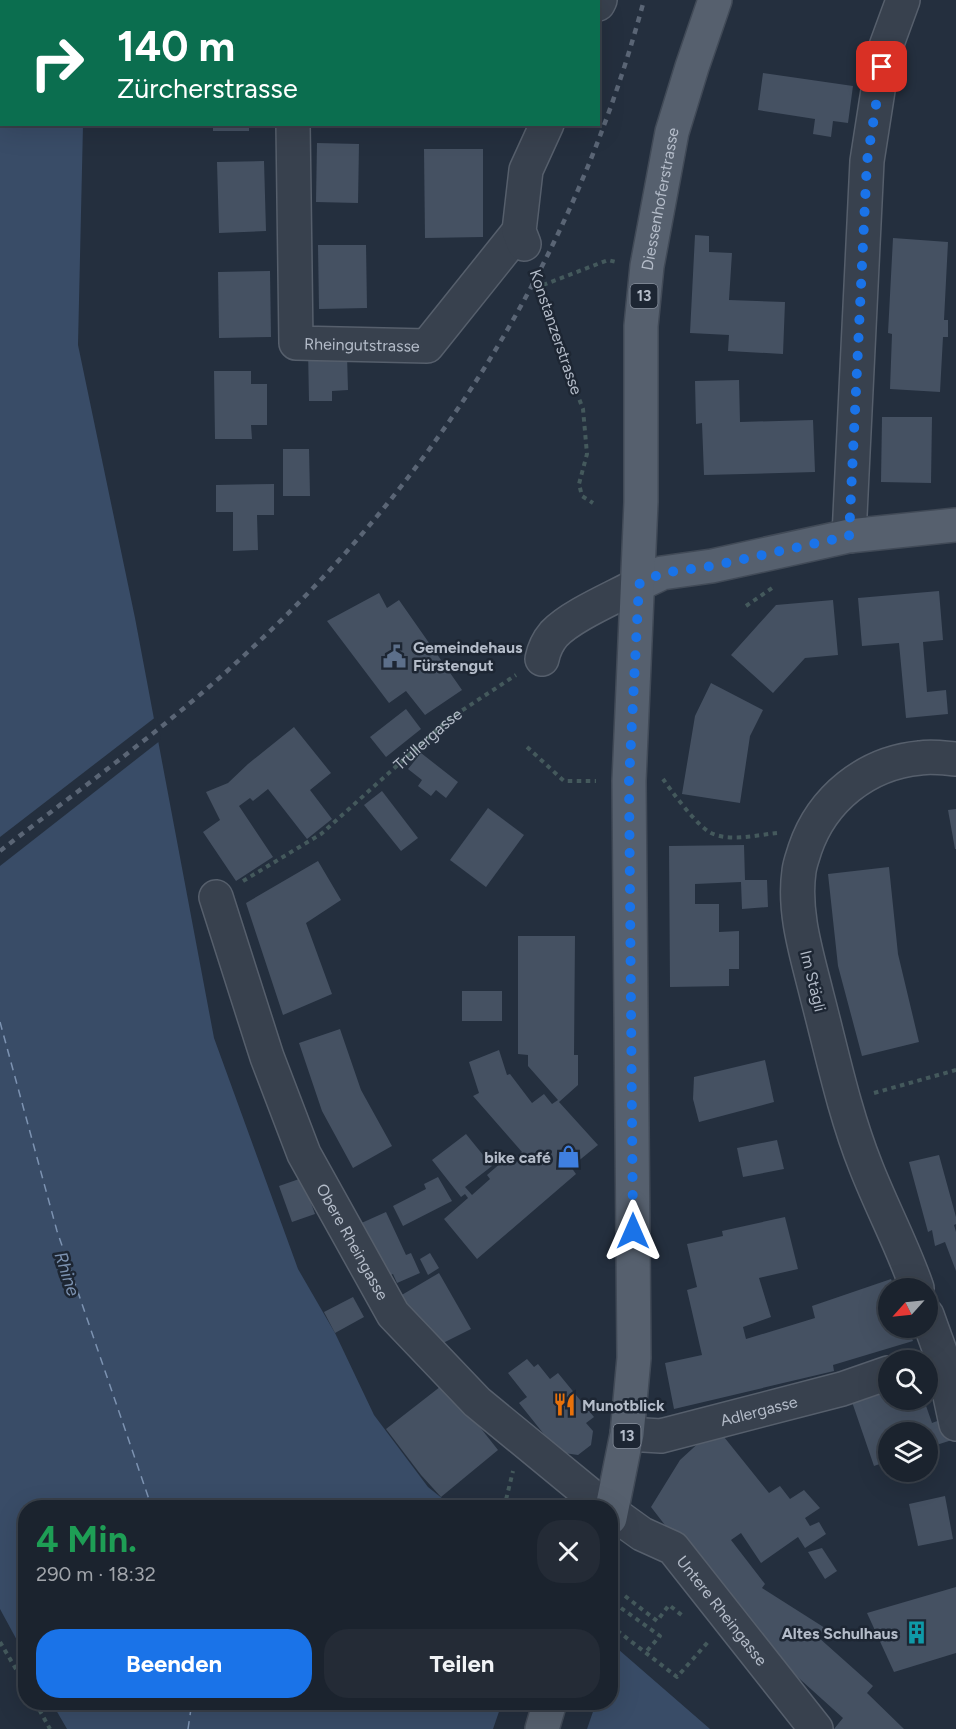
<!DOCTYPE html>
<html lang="de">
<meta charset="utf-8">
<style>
:root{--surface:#1b232e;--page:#242b36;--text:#f1f3f6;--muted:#a0a4aa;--line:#39404a;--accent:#1a73e8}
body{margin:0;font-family:Figtree,sans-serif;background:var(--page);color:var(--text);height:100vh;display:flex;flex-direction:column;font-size:22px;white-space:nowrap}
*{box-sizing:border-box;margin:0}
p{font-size:20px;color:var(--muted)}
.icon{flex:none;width:33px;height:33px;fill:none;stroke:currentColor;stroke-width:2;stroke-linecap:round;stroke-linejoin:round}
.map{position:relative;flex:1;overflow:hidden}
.sheet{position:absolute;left:18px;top:1500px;width:600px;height:210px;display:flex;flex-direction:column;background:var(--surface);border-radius:24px;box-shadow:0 6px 24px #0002,0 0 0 2px var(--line)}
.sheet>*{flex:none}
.hud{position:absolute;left:0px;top:0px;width:600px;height:126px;box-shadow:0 6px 24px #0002,0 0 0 2px var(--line);background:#0b6e4f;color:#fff;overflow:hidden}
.needle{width:39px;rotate:243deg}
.buttons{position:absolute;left:878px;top:1278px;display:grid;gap:12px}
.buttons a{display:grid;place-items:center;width:60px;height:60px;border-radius:50%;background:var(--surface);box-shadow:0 6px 24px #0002,0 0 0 2px var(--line);font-size:30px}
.pin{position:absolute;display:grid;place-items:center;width:51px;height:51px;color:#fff;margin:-26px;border-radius:12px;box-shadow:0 3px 9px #0006}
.me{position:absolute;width:66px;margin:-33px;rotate:0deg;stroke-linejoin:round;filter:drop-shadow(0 0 4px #0008)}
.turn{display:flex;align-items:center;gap:21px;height:126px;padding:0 18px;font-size:27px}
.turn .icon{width:78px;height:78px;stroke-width:2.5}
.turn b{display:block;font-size:42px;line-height:51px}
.round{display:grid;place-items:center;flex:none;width:63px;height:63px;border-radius:24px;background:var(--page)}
.head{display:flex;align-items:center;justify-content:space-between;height:102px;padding:0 18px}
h1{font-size:36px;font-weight:700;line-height:45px;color:#1e9e55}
.action{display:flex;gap:12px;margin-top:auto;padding:12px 18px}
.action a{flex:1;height:69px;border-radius:24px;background:var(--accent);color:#fff;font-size:24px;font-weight:700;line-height:69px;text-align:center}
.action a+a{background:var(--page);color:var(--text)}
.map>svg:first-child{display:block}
.water{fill:#394c67}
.pier{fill:#242f3e}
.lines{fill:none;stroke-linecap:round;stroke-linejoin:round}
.ferry{stroke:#7c92b1;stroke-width:1.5;stroke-dasharray:8 6;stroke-linecap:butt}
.building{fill:#455162}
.minor-casing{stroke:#565f6c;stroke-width:36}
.major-casing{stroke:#414a57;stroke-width:36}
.path{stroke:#44595c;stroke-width:4;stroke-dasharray:4.5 4.5;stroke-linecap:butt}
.minor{stroke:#38414e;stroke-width:33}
.major{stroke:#56606e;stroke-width:33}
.rail{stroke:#5a6575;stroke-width:4.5;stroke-dasharray:6 6;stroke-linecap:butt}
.route{stroke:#1a73e8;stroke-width:10;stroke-dasharray:0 18}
.labels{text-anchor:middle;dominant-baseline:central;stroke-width:5;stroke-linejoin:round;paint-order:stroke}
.shield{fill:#1d2633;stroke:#878f9c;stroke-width:1.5}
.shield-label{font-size:15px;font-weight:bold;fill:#b4bcc9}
.street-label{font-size:16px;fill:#b4bcc9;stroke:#1d2633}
.poi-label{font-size:16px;font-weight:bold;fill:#b4bcc9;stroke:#1d2633;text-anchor:start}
.water-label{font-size:18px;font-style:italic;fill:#7c92b1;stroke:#1d2633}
</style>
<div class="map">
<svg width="956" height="1729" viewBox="0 0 956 1729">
<rect width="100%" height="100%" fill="#242f3e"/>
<g class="water">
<path d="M 0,0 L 87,0 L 2,2 L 2,124 L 83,125 L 78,345 L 135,618 L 214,1038 L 298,1269 L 335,1333 L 374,1415 L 428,1487 L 453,1507 L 26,1508 L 25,1655 L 0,1609 Z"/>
<path d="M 611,1643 L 710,1729 L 67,1729 L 52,1703 L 610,1702 Z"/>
</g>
<g class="pier">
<path d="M 157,716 L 161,740 L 0,866 L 0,837 Z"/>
<path d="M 502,1703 L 596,1703 L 587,1729 L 493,1729 Z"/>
</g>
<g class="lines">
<g class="ferry">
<path d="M 0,1022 L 57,1231 L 152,1508"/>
<path d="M 188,1729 L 192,1702"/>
</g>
</g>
<g class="building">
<path d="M 763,73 L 853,86 L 848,123 L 833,121 L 831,137 L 813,134 L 815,119 L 758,110 Z"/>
<rect x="213" y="124" width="36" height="7"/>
<path d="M 317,143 L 359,144 L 358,203 L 316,202 Z"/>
<path d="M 424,149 L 483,149 L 483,237 L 425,238 Z"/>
<path d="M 264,161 L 266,231 L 219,233 L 217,162 Z"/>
<path d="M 695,235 L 709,236 L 709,252 L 732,253 L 729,300 L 785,302 L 783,354 L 728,351 L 729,335 L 690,333 Z"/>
<path d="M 893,238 L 948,242 L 944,320 L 948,320 L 948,337 L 943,337 L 940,392 L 890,389 L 892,334 L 888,333 Z"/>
<path d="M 318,245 L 366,245 L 367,308 L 319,309 Z"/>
<path d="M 270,271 L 271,337 L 219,338 L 218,272 Z"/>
<path d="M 308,349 L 347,355 L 348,390 L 332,391 L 332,401 L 309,401 Z"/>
<path d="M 214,371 L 251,371 L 251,384 L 267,384 L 267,425 L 251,425 L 252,439 L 215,439 Z"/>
<path d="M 739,380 L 740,422 L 813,420 L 815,472 L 704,475 L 702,423 L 696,424 L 695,381 Z"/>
<path d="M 882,417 L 932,417 L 931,483 L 881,482 Z"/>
<path d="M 283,449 L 309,449 L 310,496 L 283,496 Z"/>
<path d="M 274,484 L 274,515 L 257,515 L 258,550 L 233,551 L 233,512 L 216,512 L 216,485 Z"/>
<path d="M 939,591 L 943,640 L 923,642 L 927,692 L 946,690 L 948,714 L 906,718 L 899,643 L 862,646 L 858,598 Z"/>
<path d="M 379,593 L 387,608 L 399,600 L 462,690 L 425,715 L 406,691 L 389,703 L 327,621 Z"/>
<path d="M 833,600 L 838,655 L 805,658 L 773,693 L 731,655 L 776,605 Z"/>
<path d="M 711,683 L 763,710 L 750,736 L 740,803 L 682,794 L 695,716 Z"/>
<path d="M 406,709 L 421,729 L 386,757 L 370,737 Z"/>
<path d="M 294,727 L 331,773 L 310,790 L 332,819 L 307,839 L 268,789 L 253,801 L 250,798 L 239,806 L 273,857 L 236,881 L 203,832 L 220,820 L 206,792 L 228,783 L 248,764 Z"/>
<path d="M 421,753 L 458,782 L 446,798 L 436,790 L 431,796 L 418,786 L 422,780 L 408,769 Z"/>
<path d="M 382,791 L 418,838 L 401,851 L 364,805 Z"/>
<path d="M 488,808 L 524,835 L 486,887 L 450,860 Z"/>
<path d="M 956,809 L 956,849 L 955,849 L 948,810 Z"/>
<path d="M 744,845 L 745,880 L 767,880 L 768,907 L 742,909 L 741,882 L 695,884 L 695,904 L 719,904 L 719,932 L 739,931 L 739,969 L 729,969 L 729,986 L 670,987 L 669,846 Z"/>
<path d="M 318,861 L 341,900 L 306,923 L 332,994 L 283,1015 L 246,903 Z"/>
<path d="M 889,867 L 898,954 L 919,1042 L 862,1056 L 838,966 L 828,874 Z"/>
<path d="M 518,936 L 575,936 L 574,1055 L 578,1055 L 578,1085 L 559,1102 L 598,1145 L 571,1167 L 576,1174 L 477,1259 L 444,1219 L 468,1198 L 465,1194 L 461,1197 L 432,1160 L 466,1134 L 492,1166 L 465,1187 L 472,1195 L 490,1179 L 487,1175 L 503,1161 L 507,1165 L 522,1152 L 473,1096 L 479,1093 L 469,1062 L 499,1050 L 507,1075 L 510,1074 L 532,1103 L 544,1094 L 552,1104 L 558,1100 L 528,1066 L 528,1055 L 518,1054 Z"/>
<rect x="462" y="991" width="40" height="30"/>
<path d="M 340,1029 L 361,1090 L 392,1146 L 353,1168 L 322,1111 L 299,1043 Z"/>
<path d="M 765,1060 L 774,1102 L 699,1122 L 693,1099 L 694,1077 Z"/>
<path d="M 777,1140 L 784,1169 L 743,1177 L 737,1148 Z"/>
<path d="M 939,1155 L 956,1217 L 956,1224 L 954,1225 L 956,1232 L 956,1271 L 945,1242 L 935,1246 L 932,1230 L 928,1232 L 909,1162 Z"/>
<path d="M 438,1177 L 452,1201 L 403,1226 L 393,1206 L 426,1189 L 424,1184 Z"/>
<path d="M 302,1178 L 315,1214 L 292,1222 L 279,1186 Z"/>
<path d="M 386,1212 L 406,1255 L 411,1253 L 420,1273 L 397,1283 L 393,1274 L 382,1278 L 357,1225 Z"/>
<path d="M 785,1217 L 798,1269 L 759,1278 L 771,1317 L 743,1327 L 746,1339 L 815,1318 L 812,1306 L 891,1279 L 895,1288 L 888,1288 L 888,1328 L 908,1328 L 913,1341 L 833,1365 L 834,1371 L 674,1409 L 665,1363 L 702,1355 L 687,1290 L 697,1287 L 687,1244 L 723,1236 L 722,1231 Z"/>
<path d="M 430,1253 L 439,1268 L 428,1275 L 420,1259 Z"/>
<path d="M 439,1273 L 471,1329 L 439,1345 L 400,1296 Z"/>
<path d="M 353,1297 L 364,1317 L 335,1333 L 324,1312 Z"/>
<path d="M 527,1359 L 534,1367 L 538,1364 L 550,1379 L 558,1373 L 594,1417 L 586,1423 L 593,1431 L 591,1445 L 578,1455 L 564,1453 L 558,1446 L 555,1448 L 519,1403 L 527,1397 L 508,1373 Z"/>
<path d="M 445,1383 L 498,1450 L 441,1497 L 421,1475 L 386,1429 Z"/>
<path d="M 888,1386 L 888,1400 L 924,1400 L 932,1423 L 945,1418 L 952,1440 L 927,1448 L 927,1432 L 888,1432 L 888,1461 L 874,1466 L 851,1399 Z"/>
<path d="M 716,1427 L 769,1493 L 780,1486 L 790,1499 L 804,1490 L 820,1508 L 805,1518 L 810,1526 L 819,1522 L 826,1534 L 805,1548 L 798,1537 L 761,1563 L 741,1533 L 731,1540 L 765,1584 L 762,1588 L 825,1628 L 818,1637 L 873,1686 L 867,1693 L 904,1729 L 834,1729 L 843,1718 L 792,1672 L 695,1564 L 651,1507 L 680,1460 Z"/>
<path d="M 945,1496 L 953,1539 L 918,1546 L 909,1504 Z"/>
<path d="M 822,1548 L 837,1571 L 825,1579 L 808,1552 Z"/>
<path d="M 956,1587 L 956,1653 L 894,1672 L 867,1613 Z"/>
</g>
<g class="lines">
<defs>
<g id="minor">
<path d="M 389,2 L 390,0"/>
<path d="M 598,4 L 600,0"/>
<path id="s2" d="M 293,124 L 296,343 L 427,346 L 519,231"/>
<path d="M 524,244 L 519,231 L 526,170 L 547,124"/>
<path d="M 849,536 L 867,161 L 884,52 L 903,0"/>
<path d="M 542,659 C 544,649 548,641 554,634 C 572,615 616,597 639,584"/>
<path id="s3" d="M 216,897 L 267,1057 L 304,1154 L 393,1314 L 477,1402 L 606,1508"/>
<path d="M 917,1288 C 903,1247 882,1208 866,1167 C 844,1112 832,1053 817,996 C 807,955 793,913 799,871 C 800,863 803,856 805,849 C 822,799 866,763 920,758 C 931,756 944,758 956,759"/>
<path d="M 927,1315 L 941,1354 L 956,1424"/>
<path id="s4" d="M 627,1434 L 661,1436 L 842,1389 L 888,1373"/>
<path id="s5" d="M 610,1511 L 642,1534 L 673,1548 L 816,1729"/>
</g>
<g id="major">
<path d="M 639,584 L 662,573 L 712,566 L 849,536 L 956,525"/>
<path id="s6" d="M 610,1518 L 627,1434 L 634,1358 L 629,781 L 641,502 L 641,326 L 647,266 L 672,132 L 692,67 L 715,0"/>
<path d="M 542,1729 L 550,1702"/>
</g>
</defs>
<use href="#minor" class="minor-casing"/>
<use href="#major" class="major-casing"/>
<g class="path">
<path d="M 537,272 L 543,285 L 555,336 L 583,409 L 587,454 L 579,484 L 582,496 L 593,503"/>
<path d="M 543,285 L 608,260 L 616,262"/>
<path d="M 746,606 L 775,586"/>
<path d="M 527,747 L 564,781 L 596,781"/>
<path d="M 663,779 C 672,792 698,827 711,833 C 730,842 756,835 777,833"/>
<path id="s1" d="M 243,881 L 321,834 L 449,719 L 516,675"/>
<path d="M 874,1093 L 956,1070"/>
<path d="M 504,1508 L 513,1471"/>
<path d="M 625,1596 L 657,1621 L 669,1605 L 684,1617"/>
<path d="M 621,1608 L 660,1636 L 646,1652"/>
<path d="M 610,1625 L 677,1677 L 708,1642"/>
<path d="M 0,1642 L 26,1686"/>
<path d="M 35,1702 L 50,1729"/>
</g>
<use href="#minor" class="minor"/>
<use href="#major" class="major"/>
<path class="rail" d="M 0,851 C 85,785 174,722 252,648 C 442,472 577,251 644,0"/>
</g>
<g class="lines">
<path class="route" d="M 633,1231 L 629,781 L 639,584 L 662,573 L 712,566 L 849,536 L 867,161 L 882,67"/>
</g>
<defs>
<symbol id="civic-bare" viewBox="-9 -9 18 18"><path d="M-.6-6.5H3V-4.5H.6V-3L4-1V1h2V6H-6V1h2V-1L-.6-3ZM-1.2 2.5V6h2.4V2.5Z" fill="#5c6f8a" stroke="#1d2633" stroke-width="2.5" paint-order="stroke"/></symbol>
<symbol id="shop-bare" viewBox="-9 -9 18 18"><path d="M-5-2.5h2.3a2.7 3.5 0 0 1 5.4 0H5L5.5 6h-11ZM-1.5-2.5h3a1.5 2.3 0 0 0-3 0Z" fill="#3f7fe0" stroke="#1d2633" stroke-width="2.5" paint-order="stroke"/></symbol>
<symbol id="restaurant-bare" viewBox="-9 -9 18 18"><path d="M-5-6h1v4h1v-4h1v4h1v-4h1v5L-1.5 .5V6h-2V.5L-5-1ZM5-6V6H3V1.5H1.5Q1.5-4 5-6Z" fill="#e8710a" stroke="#1d2633" stroke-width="2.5" paint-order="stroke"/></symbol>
<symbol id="building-bare" viewBox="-9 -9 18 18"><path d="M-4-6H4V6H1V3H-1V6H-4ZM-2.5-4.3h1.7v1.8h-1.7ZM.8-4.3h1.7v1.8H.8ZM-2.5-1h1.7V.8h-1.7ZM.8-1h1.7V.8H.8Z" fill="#0f9aa8" stroke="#1d2633" stroke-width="2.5" paint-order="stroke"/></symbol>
</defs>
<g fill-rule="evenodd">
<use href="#civic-bare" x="378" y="640" width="33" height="33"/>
<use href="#shop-bare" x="552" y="1140" width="33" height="33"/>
<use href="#restaurant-bare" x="548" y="1388" width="33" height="33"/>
<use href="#building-bare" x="900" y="1616" width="33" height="33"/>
</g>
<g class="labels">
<g class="shield">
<rect x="630.5" y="284" width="27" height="24" rx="4.5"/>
<rect x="613.5" y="1424" width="27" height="24" rx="4.5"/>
</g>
<g class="shield-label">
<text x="644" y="296">13</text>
<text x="627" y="1436">13</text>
</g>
<g class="street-label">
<text stroke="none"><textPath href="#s6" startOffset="1323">Diessenhoferstrasse</textPath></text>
<text transform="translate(556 332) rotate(71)">Konstanzerstrasse</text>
<text stroke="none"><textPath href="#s2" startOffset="285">Rheingutstrasse</textPath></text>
<text stroke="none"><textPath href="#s1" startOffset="234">Trüllergasse</textPath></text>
<text transform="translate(813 981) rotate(76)">Im Stägli</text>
<text stroke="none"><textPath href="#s3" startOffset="372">Obere Rheingasse</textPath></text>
<text stroke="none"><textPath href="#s4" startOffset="135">Adlergasse</textPath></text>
<text stroke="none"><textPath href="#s5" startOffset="153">Untere Rheingasse</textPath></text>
</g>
<g class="poi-label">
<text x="413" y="647">Gemeindehaus<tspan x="413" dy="18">Fürstengut</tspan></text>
<text x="551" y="1157" text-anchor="end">bike café</text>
<text x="582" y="1405">Munotblick</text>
<text x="898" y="1633" text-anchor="end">Altes Schulhaus</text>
</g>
<g class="water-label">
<text transform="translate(67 1274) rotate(72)">Rhine</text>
</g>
</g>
</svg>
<div class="buttons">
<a><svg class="needle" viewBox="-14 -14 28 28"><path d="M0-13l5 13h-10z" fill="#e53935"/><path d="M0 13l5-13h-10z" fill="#a0a4aa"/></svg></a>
<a><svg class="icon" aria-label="search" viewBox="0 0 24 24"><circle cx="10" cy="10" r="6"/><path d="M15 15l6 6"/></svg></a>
<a><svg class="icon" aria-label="layers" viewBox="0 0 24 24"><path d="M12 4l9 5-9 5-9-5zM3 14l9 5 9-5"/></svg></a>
</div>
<div class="pin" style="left:882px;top:67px;background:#d93025"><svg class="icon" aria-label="arrive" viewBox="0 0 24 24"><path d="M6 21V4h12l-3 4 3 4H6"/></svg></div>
<svg class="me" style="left:633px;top:1231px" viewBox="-20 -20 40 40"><path d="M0-17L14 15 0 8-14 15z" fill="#1a73e8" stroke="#fff" stroke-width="4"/></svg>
<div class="hud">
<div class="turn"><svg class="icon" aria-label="right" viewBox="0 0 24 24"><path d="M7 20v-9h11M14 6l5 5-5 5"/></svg><div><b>140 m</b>Zürcherstrasse</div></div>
</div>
<section class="sheet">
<div class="head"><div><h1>4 Min.</h1><p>290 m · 18:32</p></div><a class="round"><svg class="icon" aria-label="close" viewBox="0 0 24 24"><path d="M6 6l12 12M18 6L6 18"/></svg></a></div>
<div class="action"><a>Beenden</a><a>Teilen</a></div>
</section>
</div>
